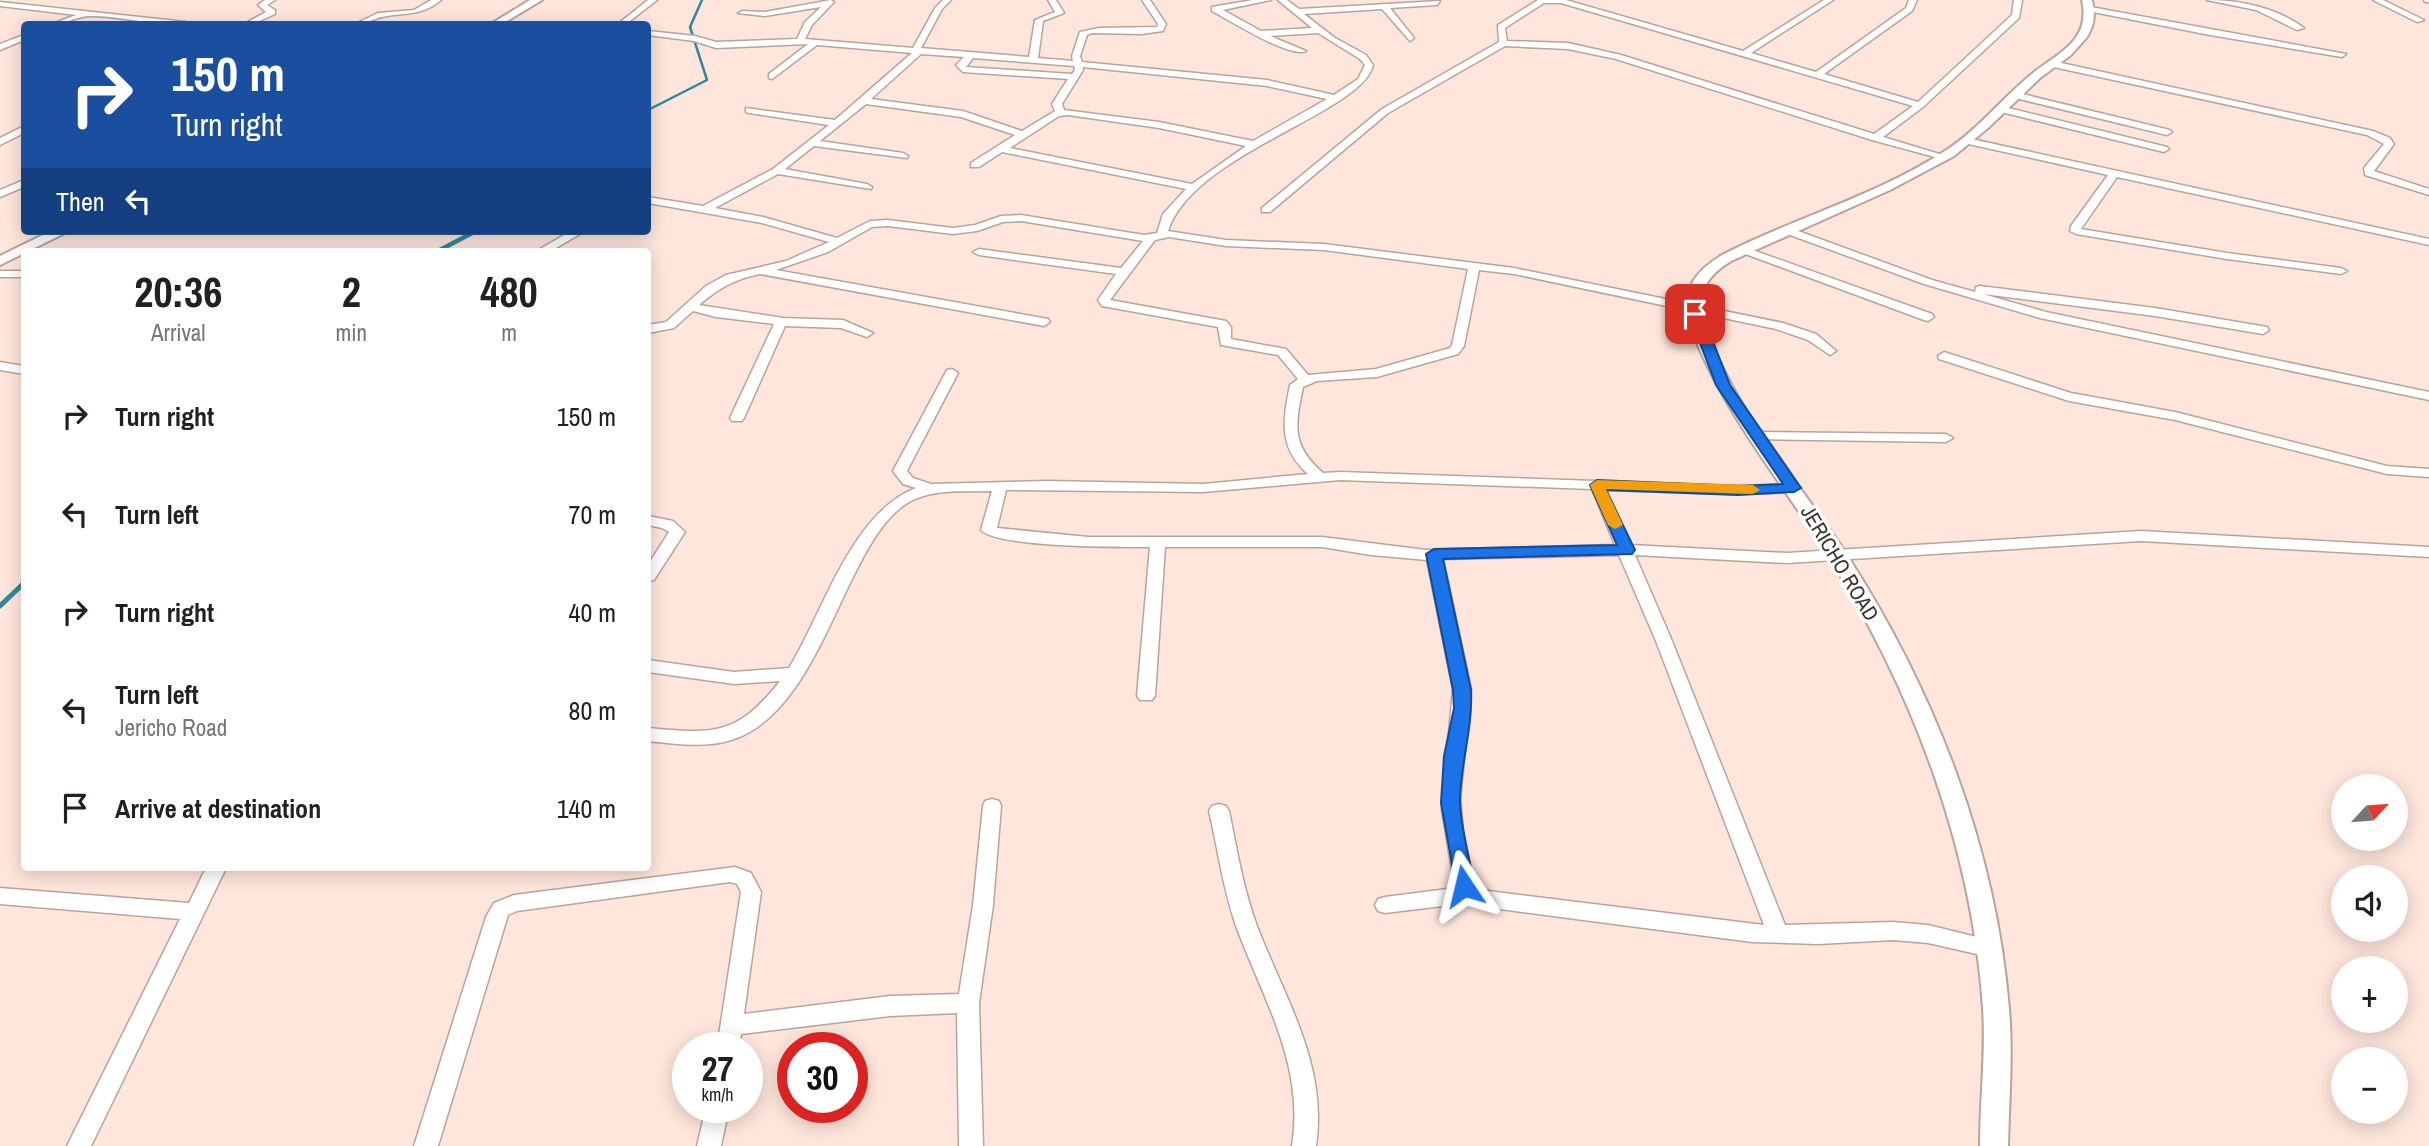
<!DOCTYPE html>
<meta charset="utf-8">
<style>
:root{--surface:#fff;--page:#f2f2f2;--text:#202124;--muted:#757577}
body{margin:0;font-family:"Archivo Narrow",sans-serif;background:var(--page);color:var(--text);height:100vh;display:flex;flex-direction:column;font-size:26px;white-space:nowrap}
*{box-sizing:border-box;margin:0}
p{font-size:23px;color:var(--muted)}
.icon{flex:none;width:38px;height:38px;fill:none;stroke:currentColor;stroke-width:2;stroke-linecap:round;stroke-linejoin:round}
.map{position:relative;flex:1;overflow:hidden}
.sheet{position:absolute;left:21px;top:248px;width:630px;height:623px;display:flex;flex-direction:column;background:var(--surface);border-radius:7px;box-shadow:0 4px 18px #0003}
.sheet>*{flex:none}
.banner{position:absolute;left:21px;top:21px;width:630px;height:214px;border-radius:7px;box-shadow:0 4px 18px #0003;background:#1a4fa0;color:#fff;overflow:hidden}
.needle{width:46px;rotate:64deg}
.controls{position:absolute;left:2331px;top:774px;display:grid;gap:14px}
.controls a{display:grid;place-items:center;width:77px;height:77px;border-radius:50%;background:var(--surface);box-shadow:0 4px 18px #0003;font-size:35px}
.speed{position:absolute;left:672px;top:1032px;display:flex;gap:14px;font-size:35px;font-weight:700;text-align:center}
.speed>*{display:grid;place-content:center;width:91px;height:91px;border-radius:50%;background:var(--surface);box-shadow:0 4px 18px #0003;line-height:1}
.speed small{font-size:18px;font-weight:400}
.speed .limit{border:10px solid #d22;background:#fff;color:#111}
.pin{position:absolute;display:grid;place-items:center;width:60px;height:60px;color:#fff;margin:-30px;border-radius:14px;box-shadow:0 4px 10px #0006}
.me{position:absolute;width:77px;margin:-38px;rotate:350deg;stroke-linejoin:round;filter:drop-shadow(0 0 5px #0008)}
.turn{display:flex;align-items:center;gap:24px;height:147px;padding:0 35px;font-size:32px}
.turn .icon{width:91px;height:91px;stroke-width:2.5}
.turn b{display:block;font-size:49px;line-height:60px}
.then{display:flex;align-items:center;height:66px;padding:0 35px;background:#0003;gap:14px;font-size:26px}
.eta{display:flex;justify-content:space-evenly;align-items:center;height:119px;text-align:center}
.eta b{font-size:42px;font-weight:700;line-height:49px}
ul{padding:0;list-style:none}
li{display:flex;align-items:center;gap:21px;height:98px;padding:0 35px}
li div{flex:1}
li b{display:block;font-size:26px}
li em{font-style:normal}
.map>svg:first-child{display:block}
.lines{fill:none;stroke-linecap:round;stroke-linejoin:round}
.stream-far2{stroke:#2e89a0;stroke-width:2.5}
.stream-far1{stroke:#2e89a0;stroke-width:4.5}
.stream{stroke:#2e89a0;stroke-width:5}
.minor-casing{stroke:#baa399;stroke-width:3}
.tertiary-casing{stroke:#baa399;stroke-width:4}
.minor{fill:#fff;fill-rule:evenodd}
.tertiary{fill:#fff;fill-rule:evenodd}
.route{fill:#1a73e8;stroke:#114b97;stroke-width:2}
.slow{fill:#f59e0b}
.labels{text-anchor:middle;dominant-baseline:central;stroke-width:7;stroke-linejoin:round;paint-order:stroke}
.street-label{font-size:21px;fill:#3b322e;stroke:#fff}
</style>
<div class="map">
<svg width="2429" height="1146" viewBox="0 0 2429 1146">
<rect width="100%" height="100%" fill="#fee6dc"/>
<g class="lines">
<path class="stream-far2" d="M 648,110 L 707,80 L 690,27 L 702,0"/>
<path class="stream-far1" d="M 436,252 L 476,231"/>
<path class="stream" d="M 0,606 L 24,583"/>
<defs>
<g id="minor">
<path d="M 265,0 L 275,0 L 267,5 L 275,10 L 275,14 L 253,24 L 244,24 L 266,12 L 258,5 Z"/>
<path d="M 431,0 L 441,0 C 420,17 406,12 382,17 C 372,19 366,25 355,24 L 378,13 L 414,10 Z"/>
<path d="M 648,0 L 657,0 L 626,24 L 618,24 Z"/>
<path d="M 831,0 L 834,2 L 812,25 L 805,39 L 913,48 L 935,8 L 943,0 L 951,0 L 942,9 L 921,48 L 1029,57 L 1035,20 L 1055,12 L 1048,0 L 1056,0 L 1064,13 L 1043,21 L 1038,58 L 1073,61 L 1072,56 L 1080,32 L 1099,28 L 1157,27 L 1158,24 L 1142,0 L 1150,0 L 1166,24 L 1163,31 L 1141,34 L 1092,33 L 1087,35 L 1080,56 L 1082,62 L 1267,80 L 1334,95 L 1358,79 L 1365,65 L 1360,59 L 1318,33 L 1270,36 L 1306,51 C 1291,59 1229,20 1212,11 L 1212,7 L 1253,0 L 1271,0 L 1223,10 L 1261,31 L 1312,28 L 1278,0 L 1287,0 L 1299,9 L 1440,1 L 1437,5 L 1390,8 L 1414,38 L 1410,41 L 1382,9 L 1304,14 L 1335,38 L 1366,55 L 1373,65 C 1363,113 1193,153 1168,231 L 1226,240 L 1324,244 L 1514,268 L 1783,323 L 1816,334 L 1836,351 L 1830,355 L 1808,340 L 1776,329 L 1514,274 L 1479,270 L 1464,346 L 1458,354 L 1377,377 L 1317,381 L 1303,387 C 1295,426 1291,445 1323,473 L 1340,472 L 1738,486 L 1794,484 L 1801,488 L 1794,492 L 1738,494 L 1606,490 L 1631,545 L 1787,553 L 2141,531 L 2429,547 L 2429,557 L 2141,541 L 1787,563 L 1635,555 L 1672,641 L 1785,925 L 1893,922 L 1928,925 L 1997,942 L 2000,948 L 1997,954 L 1990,957 L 1928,943 L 1893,940 L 1818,944 L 1752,942 L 1477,906 L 1467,903 L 1385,913 L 1378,911 L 1375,905 L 1378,899 L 1385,897 L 1455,888 L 1442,810 L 1453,689 L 1427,560 L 1371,555 L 1322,547 L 1165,547 L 1155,696 L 1152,700 L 1140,700 L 1137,696 L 1150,547 C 1120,547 999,548 981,530 L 992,491 C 964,492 934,488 909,502 C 885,516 869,546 857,569 C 829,623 798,715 737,738 C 709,749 677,744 648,741 L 648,728 C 714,734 737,736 780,681 L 734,684 L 648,672 L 648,660 L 734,672 L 789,668 C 823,613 851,513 916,488 L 903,484 L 893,471 L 947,370 L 952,369 L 958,373 L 907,471 L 913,478 L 931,484 L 1047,481 L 1203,484 L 1308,474 C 1278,448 1283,420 1290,385 L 1298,379 L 1278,355 L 1221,345 L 1218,327 L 1102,306 L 1098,300 L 1116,274 L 979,255 L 973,252 L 979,249 L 1121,268 L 1143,241 L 1021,221 L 1003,222 L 977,231 L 953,234 L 888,226 L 872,227 L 828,252 L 776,270 L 1048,319 L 1050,322 L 1044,326 L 760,274 C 735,279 719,288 699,305 L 783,318 L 843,320 L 873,333 L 867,337 L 841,328 L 785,326 L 744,418 L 742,421 L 732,421 L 730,418 L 774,324 L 716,317 L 693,311 L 674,328 L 648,333 L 648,325 L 666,322 L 706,286 L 726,275 L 786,261 L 829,242 L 762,223 L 648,203 L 648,197 L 703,206 L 773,169 L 829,125 L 749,113 L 746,112 L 746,108 L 835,120 L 912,53 L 817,45 L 772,79 L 769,78 L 769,74 L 808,44 L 716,48 L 694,41 L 648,35 L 648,31 L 695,36 L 716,42 L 797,39 L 805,22 L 821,7 L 765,16 L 738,13 L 742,11 L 765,12 ZM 921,54 L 964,57 L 956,65 L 963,72 L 1068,79 L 1052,104 L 1055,111 L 1022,131 L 963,111 L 871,99 ZM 973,58 L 1074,66 L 1075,70 L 1072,74 L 966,67 ZM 1083,67 L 1267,86 L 1327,99 L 1253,141 L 1159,122 L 1064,110 L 1062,104 L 1083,70 ZM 866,104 L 961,117 L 1015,135 L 971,163 L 971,167 L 979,167 L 1002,152 L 1186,189 L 1163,214 L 1157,233 L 1144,235 L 1021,215 L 1001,216 L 975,225 L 953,228 L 888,220 L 870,221 L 837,238 L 763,217 L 715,208 L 778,174 L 871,189 L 872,187 L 867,184 L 785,169 L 814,146 L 907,158 L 908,156 L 903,153 L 820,141 ZM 1068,115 L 1159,128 L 1246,146 L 1192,184 L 1010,148 L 1059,116 ZM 1169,237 L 1226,246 L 1324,250 L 1468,269 L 1452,345 L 1450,348 L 1376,369 L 1308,375 L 1286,349 L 1231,339 L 1231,327 L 1226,321 L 1110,300 L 1155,240 ZM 1340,480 L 1592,489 L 1615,545 L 1426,550 L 1322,537 L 1088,537 L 997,528 L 1006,490 L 1203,492 ZM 1619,555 L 1656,641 L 1764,925 L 1480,890 L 1474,884 L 1463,831 L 1460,799 L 1471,689 L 1443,559 Z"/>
<path d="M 1538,0 L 1566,0 L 1743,51 L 1824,0 L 1833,0 L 1751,53 L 1816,72 L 1906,8 L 1909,0 L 1917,0 L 1912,11 L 1824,74 L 1918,102 L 2012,15 L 2014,0 L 2022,0 L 2019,18 L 1923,107 L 1883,137 L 1946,156 L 1946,160 L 1872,140 L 1616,59 L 1568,49 L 1505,46 L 1388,113 L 1270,212 L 1262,212 L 1262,208 L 1382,109 L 1499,42 L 1498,25 ZM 1544,3 L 1561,3 L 1913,106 L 1874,134 L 1621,55 L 1568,43 L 1507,41 L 1505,28 Z"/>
<path d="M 2207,0 C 2241,0 2277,8 2304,28 L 2297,30 L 2256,10 Z"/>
<path d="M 2373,0 L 2383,0 L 2424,20 L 2417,22 Z"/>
<path d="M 2424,0 L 2429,0 L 2429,2 L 2425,2 Z"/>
<path d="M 0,2 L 186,22 L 190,24 C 157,27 123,16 90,16 C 78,16 66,24 52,24 L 76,15 L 0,6 Z"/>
<path d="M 2091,7 L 2346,54 L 2342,57 L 2210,35 L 2088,11 Z"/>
<path d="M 24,35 L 24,40 L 0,50 L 0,44 Z"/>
<path d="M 2052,61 L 2373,131 L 2390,138 L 2394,144 L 2374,171 L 2429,189 L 2429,195 L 2365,175 L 2364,168 L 2384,144 L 2367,135 L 2049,66 L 2048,64 Z"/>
<path d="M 2014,92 L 2170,130 L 2172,132 L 2167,135 L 2011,97 L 2009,95 Z"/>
<path d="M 2000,106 L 2167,147 L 2169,149 L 2164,152 L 1997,111 L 1997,107 Z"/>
<path d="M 24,126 L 24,133 L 0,145 L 0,138 Z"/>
<path d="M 1967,138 L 2429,239 L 2429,245 L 2117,177 L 2081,229 L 2227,253 L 2341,268 L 2347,271 L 2341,274 L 2227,259 L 2076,234 L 2070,231 L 2071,226 L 2108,175 L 1964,143 L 1962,141 Z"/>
<path d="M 24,180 L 24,187 L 0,197 L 0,190 Z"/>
<path d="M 1782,228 L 1790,228 L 1932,280 L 1975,292 L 1976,287 L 1980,286 L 2155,308 L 2267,327 L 2269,330 L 2263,334 L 2155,316 L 1983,294 L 2046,312 L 2429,392 L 2429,400 L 2040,318 L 1924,284 L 1782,232 Z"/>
<path d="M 571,231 L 585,231 L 549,252 L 535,252 Z"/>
<path d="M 1744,247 L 1932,314 L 1934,317 L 1928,321 L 1924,320 L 1740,252 L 1738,250 Z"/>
<rect x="0" y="271" width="24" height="6"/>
<path d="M 1944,352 L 2071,393 L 2175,412 L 2387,466 L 2429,469 L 2429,477 L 2387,474 L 2175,420 L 2069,401 L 1939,359 L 1938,356 Z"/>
<path d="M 0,362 L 24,366 L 24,374 L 0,370 Z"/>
<path d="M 1759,432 L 1946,434 L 1953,438 L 1946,442 L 1754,439 L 1752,436 L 1754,433 Z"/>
<path d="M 648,516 L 673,521 L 685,532 L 654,580 L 648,581 L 648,565 L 669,532 L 662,528 L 648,525 Z"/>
<path d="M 992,799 L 999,801 L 1001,806 L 993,905 L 979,1003 L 983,1146 L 959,1146 L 957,1013 L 890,1016 L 741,1034 L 739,1048 L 717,1048 L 741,892 L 737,884 L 730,882 L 517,911 L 508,915 L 438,1146 L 414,1146 L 486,917 L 494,903 L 514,895 L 735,867 L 751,873 L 761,892 L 744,1014 L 890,996 L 959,994 L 973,905 L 983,806 L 985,801 Z"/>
<path d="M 1219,804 L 1226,806 L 1229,811 C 1237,850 1243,888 1257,926 C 1285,999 1328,1065 1316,1146 L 1292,1146 C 1305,1065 1263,999 1236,926 C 1223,888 1218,850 1209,811 L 1212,806 Z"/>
<path d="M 206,868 L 226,868 L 91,1146 L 67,1146 L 180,919 L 0,904 L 0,888 L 189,903 Z"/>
<path d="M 706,1108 L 729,1108 L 721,1146 L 697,1146 Z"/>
</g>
<g id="tertiary">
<path d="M 530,0 L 542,0 L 502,24 L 491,24 Z"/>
<path d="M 2082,0 L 2092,0 C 2095,14 2095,24 2087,37 L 2071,55 L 2040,78 L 1988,128 L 1954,156 L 1890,190 L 1731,261 C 1707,276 1696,292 1705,321 C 1727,403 1801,484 1847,555 C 1934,690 1996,847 2009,1009 C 2013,1054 2009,1100 2008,1146 L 1980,1146 C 1980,1100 1986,1054 1983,1008 C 1972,848 1913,691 1828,556 C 1790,495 1744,438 1711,373 C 1703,356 1693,338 1689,319 C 1682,288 1696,271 1722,255 C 1794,218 1876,196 1945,151 C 1978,130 2002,98 2033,73 C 2060,52 2091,40 2082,0 Z"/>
<path d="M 51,231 L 69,231 L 0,265 L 0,256 Z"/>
</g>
</defs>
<use href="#minor" class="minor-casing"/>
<use href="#tertiary" class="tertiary-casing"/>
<use href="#minor" class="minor"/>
<use href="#tertiary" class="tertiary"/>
</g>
<path class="route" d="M 1695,311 L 1702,314 L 1730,385 L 1801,488 L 1794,492 L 1738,495 L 1606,490 L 1635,550 L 1632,554 L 1443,559 L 1471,690 C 1473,726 1461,762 1460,799 C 1460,827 1470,858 1474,886 L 1471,892 L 1464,895 L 1457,892 L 1441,803 L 1444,756 L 1454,708 L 1453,690 L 1426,554 L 1434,549 L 1617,545 L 1590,485 L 1597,480 L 1738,486 L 1783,484 L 1716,385 L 1689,314 Z"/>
<path class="slow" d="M 1597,480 L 1753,485 L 1760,490 L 1753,494 L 1606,489 L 1623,525 L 1615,529 L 1608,525 L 1590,485 Z"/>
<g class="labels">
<g class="street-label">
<text transform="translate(1840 563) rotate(59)">JERICHO ROAD</text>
</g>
</g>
</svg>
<div class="controls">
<a><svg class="needle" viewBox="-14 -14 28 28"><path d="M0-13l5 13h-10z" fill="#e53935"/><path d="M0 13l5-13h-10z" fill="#757577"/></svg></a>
<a><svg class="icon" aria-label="sound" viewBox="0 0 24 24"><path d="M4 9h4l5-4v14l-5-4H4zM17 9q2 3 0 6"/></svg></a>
<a>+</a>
<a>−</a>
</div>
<div class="speed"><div>27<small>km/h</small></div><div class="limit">30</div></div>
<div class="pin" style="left:1695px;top:314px;background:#d93025"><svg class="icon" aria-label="arrive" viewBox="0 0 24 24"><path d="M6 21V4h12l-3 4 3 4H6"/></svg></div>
<svg class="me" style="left:1464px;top:886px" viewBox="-20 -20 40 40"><path d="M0-17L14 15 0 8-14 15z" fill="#1a73e8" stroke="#fff" stroke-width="4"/></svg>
<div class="banner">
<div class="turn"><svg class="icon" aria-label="right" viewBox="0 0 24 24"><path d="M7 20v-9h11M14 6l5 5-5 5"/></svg><div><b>150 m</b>Turn right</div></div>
<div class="then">Then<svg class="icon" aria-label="left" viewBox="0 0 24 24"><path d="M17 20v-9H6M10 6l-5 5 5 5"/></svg></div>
</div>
<section class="sheet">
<div class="eta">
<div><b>20:36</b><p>Arrival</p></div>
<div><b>2</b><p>min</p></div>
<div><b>480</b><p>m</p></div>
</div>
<ul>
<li><svg class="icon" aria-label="right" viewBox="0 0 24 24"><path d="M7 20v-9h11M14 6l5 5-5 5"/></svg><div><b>Turn right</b></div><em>150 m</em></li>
<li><svg class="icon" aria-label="left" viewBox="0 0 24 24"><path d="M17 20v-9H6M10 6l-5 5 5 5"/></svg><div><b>Turn left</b></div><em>70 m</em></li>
<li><svg class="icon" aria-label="right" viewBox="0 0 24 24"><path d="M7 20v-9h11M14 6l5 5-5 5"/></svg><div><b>Turn right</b></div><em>40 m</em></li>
<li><svg class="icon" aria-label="left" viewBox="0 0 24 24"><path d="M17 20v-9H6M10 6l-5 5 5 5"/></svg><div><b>Turn left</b><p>Jericho Road</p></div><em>80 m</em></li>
<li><svg class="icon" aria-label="arrive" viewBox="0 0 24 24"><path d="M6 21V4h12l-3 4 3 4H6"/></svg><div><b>Arrive at destination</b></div><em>140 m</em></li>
</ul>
</section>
</div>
